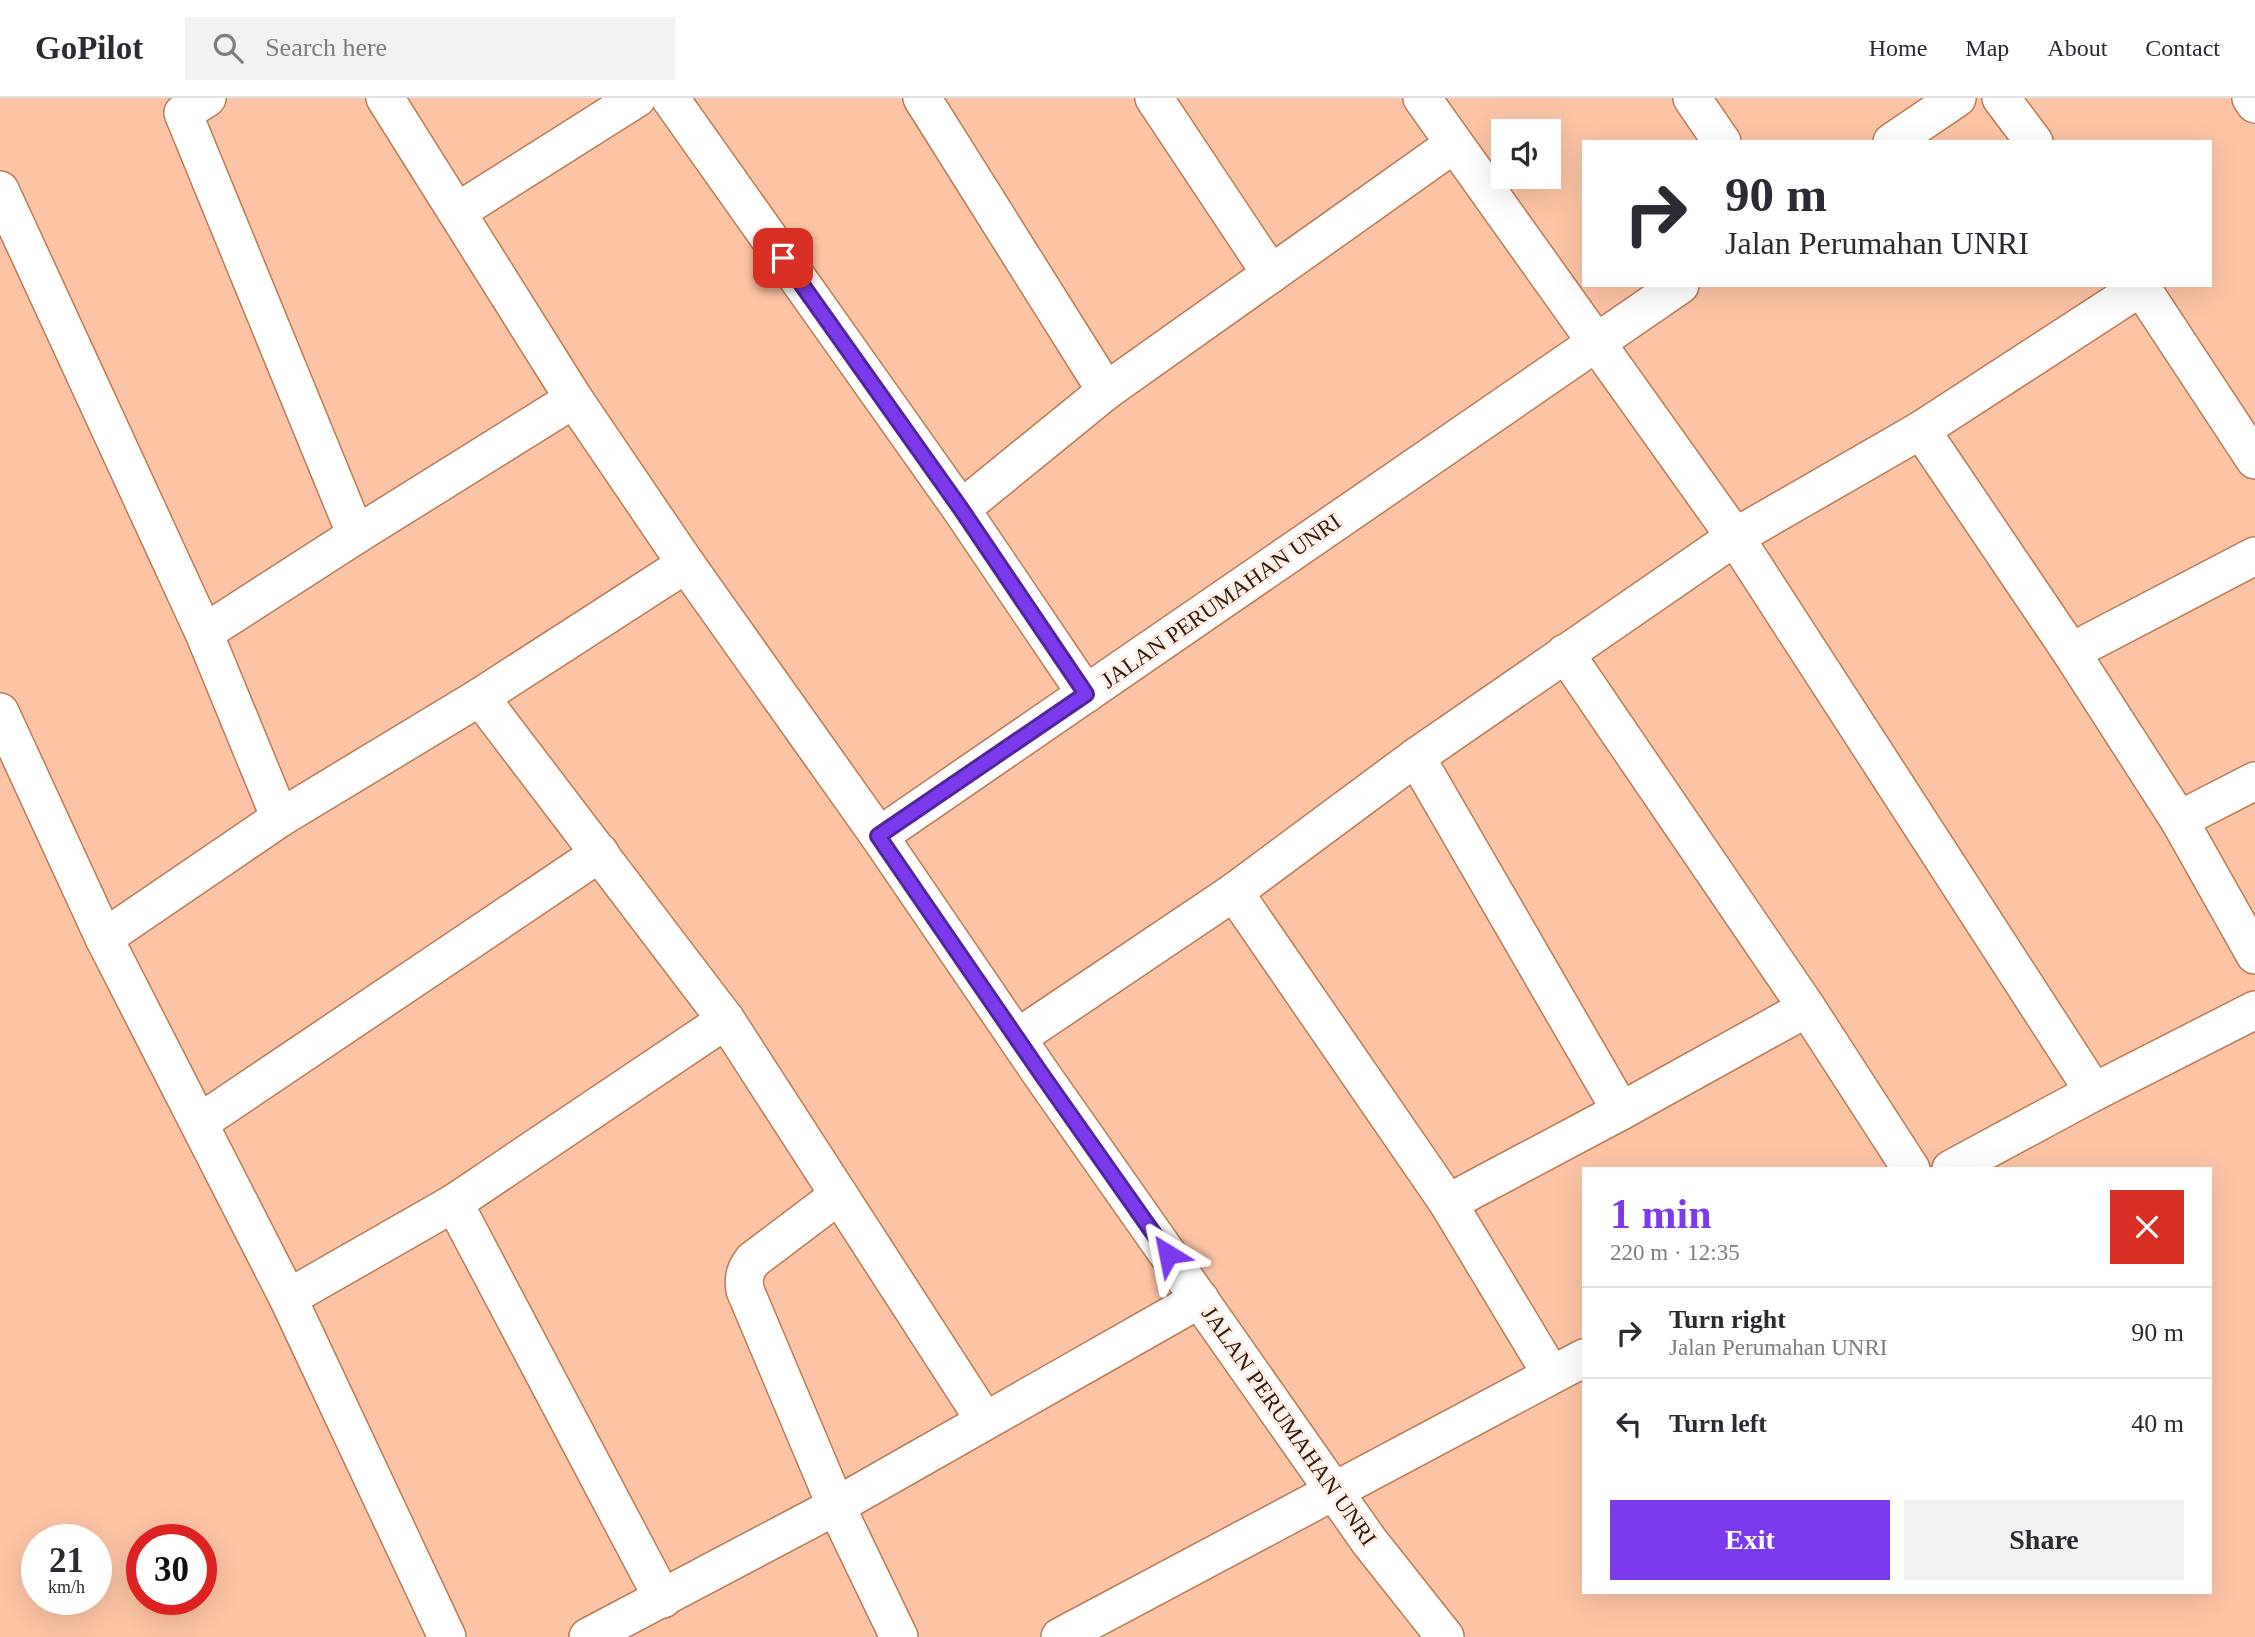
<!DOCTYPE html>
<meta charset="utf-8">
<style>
:root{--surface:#fff;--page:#f2f2f3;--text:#2b2b33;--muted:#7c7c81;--line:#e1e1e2;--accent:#7c3aed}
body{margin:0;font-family:Georgia,serif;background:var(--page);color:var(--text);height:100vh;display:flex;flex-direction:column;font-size:26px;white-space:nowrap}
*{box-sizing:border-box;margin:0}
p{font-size:23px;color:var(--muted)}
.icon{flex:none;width:38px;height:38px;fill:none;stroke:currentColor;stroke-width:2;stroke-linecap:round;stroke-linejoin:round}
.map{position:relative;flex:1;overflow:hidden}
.drawer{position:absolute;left:1582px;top:1069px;width:630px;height:427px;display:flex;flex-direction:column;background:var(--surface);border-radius:0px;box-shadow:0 7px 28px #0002}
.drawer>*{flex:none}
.hud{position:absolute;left:1582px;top:42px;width:630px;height:147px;border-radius:0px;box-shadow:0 7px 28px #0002;background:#fff;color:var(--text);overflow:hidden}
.fabs{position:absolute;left:1491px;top:21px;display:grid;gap:14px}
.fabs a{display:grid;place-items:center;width:70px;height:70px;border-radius:0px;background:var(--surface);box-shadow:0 7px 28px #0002;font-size:35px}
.speed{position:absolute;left:21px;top:1426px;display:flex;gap:14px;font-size:35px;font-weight:700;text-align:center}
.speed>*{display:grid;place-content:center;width:91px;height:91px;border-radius:50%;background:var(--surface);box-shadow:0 7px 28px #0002;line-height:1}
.speed small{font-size:18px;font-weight:400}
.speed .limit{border:10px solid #d22;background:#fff;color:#111}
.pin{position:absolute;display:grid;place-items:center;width:60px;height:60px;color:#fff;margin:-30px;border-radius:14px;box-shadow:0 4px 10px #0006}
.me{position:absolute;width:77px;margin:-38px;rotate:325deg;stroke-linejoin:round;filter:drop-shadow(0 0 5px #0008)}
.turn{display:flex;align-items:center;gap:24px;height:147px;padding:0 28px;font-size:32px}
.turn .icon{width:91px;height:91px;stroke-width:2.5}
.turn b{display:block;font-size:49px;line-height:60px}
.round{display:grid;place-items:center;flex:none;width:74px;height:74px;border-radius:0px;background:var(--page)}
.summary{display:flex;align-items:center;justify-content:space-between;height:119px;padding:0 28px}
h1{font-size:42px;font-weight:800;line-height:52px;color:var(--accent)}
.button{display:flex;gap:14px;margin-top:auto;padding:14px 28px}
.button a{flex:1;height:80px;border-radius:0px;background:var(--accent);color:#fff;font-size:28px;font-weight:800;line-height:80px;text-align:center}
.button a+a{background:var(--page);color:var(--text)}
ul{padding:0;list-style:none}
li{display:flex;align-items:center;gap:21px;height:91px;padding:0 28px;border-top:2px solid var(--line)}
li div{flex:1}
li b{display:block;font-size:26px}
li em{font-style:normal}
header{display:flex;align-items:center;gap:42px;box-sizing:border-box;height:98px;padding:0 35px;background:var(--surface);border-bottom:2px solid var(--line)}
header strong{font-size:33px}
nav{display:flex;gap:38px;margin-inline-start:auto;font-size:24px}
.search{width:490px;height:63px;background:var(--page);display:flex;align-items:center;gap:18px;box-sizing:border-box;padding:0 24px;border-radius:0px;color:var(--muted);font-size:26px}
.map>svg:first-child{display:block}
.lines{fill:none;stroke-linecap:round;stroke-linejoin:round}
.minor-casing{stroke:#ba7a54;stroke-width:40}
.minor{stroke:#fff;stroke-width:37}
.route-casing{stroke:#51269a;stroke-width:18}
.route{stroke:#7c3aed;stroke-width:12}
.labels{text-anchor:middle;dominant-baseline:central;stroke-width:6;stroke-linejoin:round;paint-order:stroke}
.street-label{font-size:23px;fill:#331a0a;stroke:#fef0e8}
</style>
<header>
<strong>GoPilot</strong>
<div class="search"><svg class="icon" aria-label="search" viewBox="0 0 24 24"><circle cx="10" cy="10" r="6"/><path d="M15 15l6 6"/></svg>Search here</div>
<nav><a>Home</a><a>Map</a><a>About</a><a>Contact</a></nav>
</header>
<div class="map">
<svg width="2255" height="1539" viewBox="0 0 2255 1539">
<rect width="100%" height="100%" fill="#fcc4a5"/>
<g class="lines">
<defs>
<g id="minor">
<path d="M 207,0 L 183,15 L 356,437"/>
<path d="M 385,0 L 574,301 L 686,466 L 879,738"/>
<path d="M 670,0 L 961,411 L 1086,596"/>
<path d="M 922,0 L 1106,293"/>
<path d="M 1154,0 L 1271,176"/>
<path d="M 1692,0 L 1722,44"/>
<path d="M 2001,0 L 2034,44"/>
<path d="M 2251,0 L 2255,6"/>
<path d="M 1892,44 L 1957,0"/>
<path d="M 0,92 L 204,535 L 280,720"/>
<path d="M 457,114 L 637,0"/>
<path d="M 2141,189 L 2255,362"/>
<path d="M 1921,332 L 2071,554 L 2179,722 L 2255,857"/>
<path d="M 961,411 L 1106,293 L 1454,46"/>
<path d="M 204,535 L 356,437 L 574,301"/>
<path d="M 2071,554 L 2255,458"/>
<path d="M 1565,555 L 1807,910"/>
<path d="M 480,599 L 726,922"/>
<path d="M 0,614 L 104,840 L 280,720 L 480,599 L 686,466"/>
<path d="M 1416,659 L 1621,1013"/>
<path d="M 2179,722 L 2255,683"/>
<path d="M 1234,794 L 1448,1105 L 1551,1276"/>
<path d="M 104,840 L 288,1200 L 447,1539"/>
<path d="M 1017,940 L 1234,794 L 1416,659 L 1735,439 L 1422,0"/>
<path d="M 2094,994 L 2255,912"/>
<path d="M 199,1025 L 600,755"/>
<path d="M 1951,1071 L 2094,994 L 1735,439 L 1921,332 L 2141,189 L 2140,187"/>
<path d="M 454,1105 L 663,1501"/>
<path d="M 1448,1105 L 1621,1013 L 1807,910 L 1911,1071"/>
<path d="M 288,1200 L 454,1105 L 726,922 L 839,1097"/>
<path d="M 588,1539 L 836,1408 L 1200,1201"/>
<path d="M 899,1539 L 836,1408 L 745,1192 C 743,1180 745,1172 753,1162 L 839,1097 L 985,1323"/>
<path d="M 1060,1539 L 1584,1260"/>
<path d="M 1445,1539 L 1369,1443 L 1042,977 L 879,738 L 1680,187"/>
</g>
</defs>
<use href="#minor" class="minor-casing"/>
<use href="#minor" class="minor"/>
</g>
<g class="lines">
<defs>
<path id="route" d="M 783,160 L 961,411 L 1086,596 L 878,738 L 1042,977 L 1168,1156"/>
</defs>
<use href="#route" class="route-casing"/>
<use href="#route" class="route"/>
</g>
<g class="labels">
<g class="street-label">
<text transform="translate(1221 503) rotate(-35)">JALAN PERUMAHAN UNRI</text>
<text transform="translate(1289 1328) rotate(55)">JALAN PERUMAHAN UNRI</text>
</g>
</g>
</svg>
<div class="fabs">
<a><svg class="icon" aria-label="sound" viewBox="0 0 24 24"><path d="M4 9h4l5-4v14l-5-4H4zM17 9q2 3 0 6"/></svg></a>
</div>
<div class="speed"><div>21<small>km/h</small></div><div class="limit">30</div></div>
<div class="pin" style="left:783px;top:160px;background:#d93025"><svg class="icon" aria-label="arrive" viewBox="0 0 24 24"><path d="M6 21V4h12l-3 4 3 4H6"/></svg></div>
<svg class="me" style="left:1168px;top:1156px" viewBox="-20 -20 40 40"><path d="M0-17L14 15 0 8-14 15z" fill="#7c3aed" stroke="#fff" stroke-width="4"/></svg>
<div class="hud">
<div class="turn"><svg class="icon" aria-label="right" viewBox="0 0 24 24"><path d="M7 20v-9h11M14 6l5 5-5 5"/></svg><div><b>90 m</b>Jalan Perumahan UNRI</div></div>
</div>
<section class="drawer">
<div class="summary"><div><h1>1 min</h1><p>220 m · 12:35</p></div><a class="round" style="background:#d93025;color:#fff"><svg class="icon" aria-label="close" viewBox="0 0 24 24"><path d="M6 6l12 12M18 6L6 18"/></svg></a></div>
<ul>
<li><svg class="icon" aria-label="right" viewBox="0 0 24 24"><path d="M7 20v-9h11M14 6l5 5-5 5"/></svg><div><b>Turn right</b><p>Jalan Perumahan UNRI</p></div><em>90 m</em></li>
<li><svg class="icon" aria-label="left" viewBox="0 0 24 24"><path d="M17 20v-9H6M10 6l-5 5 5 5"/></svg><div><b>Turn left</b></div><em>40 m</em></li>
</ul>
<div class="button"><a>Exit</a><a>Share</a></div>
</section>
</div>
